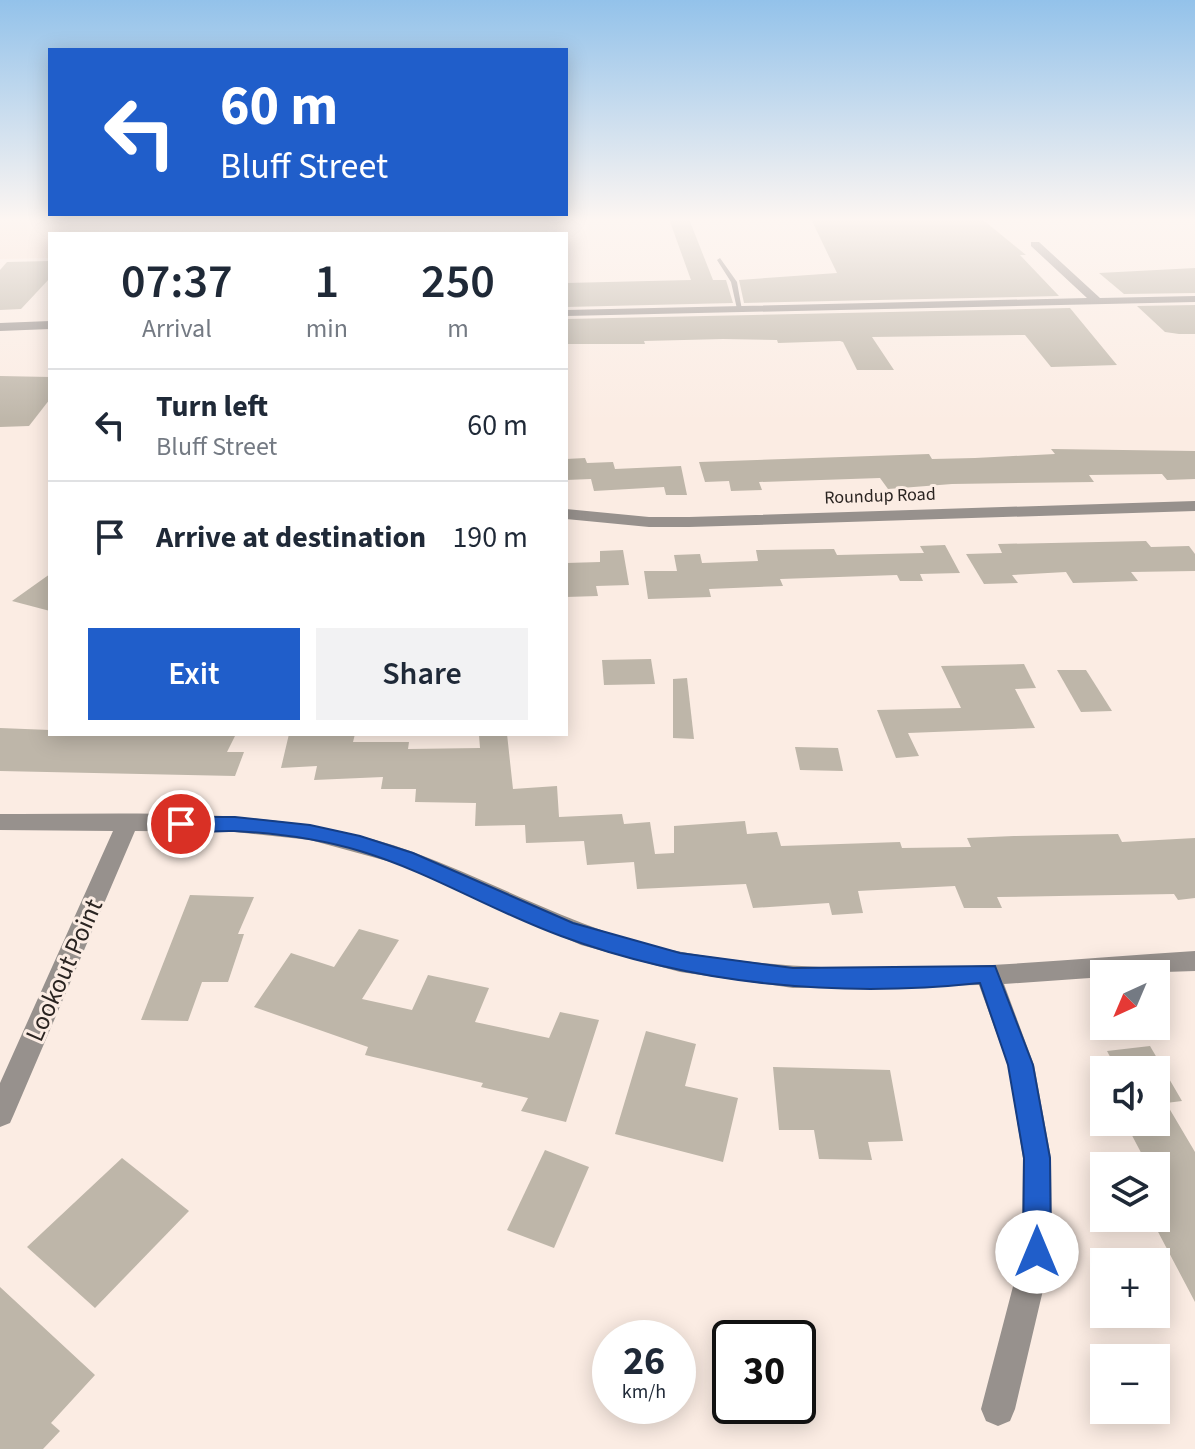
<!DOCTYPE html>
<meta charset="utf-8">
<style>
:root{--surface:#fff;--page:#f2f2f3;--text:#1f2937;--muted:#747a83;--line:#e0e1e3;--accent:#205eca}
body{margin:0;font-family:"Source Sans 3",sans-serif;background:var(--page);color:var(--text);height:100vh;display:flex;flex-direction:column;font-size:30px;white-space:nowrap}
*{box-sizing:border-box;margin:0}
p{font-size:26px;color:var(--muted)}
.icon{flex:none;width:44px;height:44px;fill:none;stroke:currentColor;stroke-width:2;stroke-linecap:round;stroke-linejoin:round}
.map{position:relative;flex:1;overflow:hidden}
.side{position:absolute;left:48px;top:232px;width:520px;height:504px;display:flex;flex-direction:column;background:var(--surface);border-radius:0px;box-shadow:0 4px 20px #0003}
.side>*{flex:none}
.hud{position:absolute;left:48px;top:48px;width:520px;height:168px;border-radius:0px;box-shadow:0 4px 20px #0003;background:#205eca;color:#fff;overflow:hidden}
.needle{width:52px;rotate:224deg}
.buttons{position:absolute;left:1090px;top:960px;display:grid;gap:16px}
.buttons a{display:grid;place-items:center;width:80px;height:80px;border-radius:0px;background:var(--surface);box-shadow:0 4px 20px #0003;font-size:40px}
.speed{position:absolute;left:592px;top:1320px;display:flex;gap:16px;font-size:40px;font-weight:700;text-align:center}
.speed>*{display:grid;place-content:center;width:104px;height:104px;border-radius:50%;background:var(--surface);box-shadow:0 4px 20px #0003;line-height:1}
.speed small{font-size:20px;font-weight:400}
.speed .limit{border:4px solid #111;border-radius:12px;background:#fff;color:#111}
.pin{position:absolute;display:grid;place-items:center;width:68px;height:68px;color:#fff;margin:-34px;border:4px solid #fff;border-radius:50%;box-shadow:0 2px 8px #0007}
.me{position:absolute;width:88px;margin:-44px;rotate:0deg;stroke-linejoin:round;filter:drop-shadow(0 0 6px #0008)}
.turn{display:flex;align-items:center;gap:28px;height:168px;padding:0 40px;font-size:36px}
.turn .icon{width:104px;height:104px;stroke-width:2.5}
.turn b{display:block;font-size:56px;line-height:68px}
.eta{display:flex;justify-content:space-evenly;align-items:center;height:136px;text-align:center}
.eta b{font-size:48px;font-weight:600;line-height:56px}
.action{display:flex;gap:16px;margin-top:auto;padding:16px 40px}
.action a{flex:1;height:92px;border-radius:0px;background:var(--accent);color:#fff;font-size:32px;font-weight:600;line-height:92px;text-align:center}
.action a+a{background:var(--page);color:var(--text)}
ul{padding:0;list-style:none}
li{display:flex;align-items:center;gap:24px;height:112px;padding:0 40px;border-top:2px solid var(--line)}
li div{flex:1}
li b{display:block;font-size:30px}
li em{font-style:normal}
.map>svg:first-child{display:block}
.built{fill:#f8e1d4}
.building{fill:#beb6a9}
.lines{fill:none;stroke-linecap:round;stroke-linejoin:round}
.service{fill:#97918d;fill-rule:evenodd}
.minor{fill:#97918d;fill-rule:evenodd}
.route{fill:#205eca;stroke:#153d83;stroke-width:2}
.labels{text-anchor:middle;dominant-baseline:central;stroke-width:6;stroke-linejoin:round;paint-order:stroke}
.far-street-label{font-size:18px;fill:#2a2421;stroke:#fbece3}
.near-street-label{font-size:26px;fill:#2a2421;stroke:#fbece3}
</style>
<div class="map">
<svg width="1195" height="1449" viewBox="0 0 1195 1449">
<rect width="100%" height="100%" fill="#fbece3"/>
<path class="built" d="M 0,219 L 109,219 L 96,234 L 50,234 L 50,258 L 0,259 Z"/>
<g class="building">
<path d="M 669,219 L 689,219 L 713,280 L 726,280 L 733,303 L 566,307 L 566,283 L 691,280 Z"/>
<path d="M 811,219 L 982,219 L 1026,255 L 1020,255 L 1059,296 L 744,303 L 739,280 L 837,273 Z"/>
<path d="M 50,261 L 50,278 L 21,309 L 0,310 L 0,270 L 7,262 Z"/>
<path d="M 1195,268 L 1195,293 L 1124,294 L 1099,273 Z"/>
<path d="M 1195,305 L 1195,334 L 1179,334 L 1165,332 L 1137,306 Z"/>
<path d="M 1070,308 L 1117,365 L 1051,367 L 1025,335 L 872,337 L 894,370 L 857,370 L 843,342 L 840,341 L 778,343 L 777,340 L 723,339 L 644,341 L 645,344 L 566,344 L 566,319 Z"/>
<path d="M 0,376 L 50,377 L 50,399 L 29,426 L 0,427 Z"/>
<path d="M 1051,449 L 1195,451 L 1195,479 L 1167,480 L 1162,474 L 1089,475 L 1094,482 L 952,484 L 888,489 L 880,478 L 759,482 L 762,490 L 731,491 L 729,481 L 705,482 L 699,462 L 929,454 L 932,459 L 975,458 L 1055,454 Z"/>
<path d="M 585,458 L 587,463 L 613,462 L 615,469 L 681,466 L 687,495 L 666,495 L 664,487 L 594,491 L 591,479 L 566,480 L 566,459 Z"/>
<path d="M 1146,541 L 1151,547 L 1189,546 L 1195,554 L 1195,571 L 1131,572 L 1138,581 L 1073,583 L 1066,572 L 1012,575 L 1018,583 L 984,584 L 966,554 L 1002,553 L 998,544 Z"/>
<path d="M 945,545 L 960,573 L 920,574 L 923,581 L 900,581 L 897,575 L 780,579 L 783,586 L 709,589 L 711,597 L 648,599 L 644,571 L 677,571 L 674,555 L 700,554 L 702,563 L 758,561 L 756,550 L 834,549 L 837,555 L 924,553 L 920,546 Z"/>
<path d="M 623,550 L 629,585 L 596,586 L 598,596 L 566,597 L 566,563 L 600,562 L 600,551 Z"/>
<path d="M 50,574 L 50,611 L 12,601 Z"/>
<path d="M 651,659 L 655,684 L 604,685 L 602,660 Z"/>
<path d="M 1024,664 L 1036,688 L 1015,689 L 1035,728 L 908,733 L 919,756 L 896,758 L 877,710 L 961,708 L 941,666 Z"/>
<path d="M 1057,670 L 1086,670 L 1112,711 L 1081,712 Z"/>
<path d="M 687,678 L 694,739 L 673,738 L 673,679 Z"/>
<path d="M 0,728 L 50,730 L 50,734 L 236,734 L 227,752 L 244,752 L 235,776 L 0,771 Z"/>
<path d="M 289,734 L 355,734 L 353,742 L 409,742 L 408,749 L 480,748 L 479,735 L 507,734 L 513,789 L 557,786 L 559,817 L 622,814 L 624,824 L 650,822 L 655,854 L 674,853 L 674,826 L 745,821 L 747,834 L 777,832 L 781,846 L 900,842 L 902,848 L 971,847 L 967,838 L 1014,836 L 1118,834 L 1122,842 L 1195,838 L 1195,898 L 1178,900 L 1174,894 L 997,897 L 1002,908 L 964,908 L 955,886 L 858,891 L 863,913 L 832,915 L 829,903 L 753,908 L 746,884 L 637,889 L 634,862 L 587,865 L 584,841 L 526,843 L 525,825 L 475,826 L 476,803 L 415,802 L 416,789 L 381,789 L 383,777 L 314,780 L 317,766 L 281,768 Z"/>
<path d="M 795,747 L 838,748 L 843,771 L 800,770 Z"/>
<path d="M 190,895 L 254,897 L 238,934 L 244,934 L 228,982 L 202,982 L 188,1021 L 141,1020 Z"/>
<path d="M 359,929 L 399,940 L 362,999 L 412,1010 L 428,975 L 489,988 L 475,1022 L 549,1038 L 560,1012 L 599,1020 L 566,1122 L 521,1111 L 528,1098 L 481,1087 L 483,1083 L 365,1055 L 368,1047 L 254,1007 L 291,953 L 334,967 Z"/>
<path d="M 646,1031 L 696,1044 L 685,1086 L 738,1098 L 723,1162 L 615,1134 Z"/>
<path d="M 1150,1046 L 1182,1101 L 1166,1103 L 1195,1152 L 1195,1302 L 1156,1228 L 1156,1166 L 1148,1166 L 1125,1122 L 1156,1122 L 1156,1070 L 1117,1070 L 1107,1051 Z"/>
<path d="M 773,1067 L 890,1070 L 903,1141 L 868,1142 L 872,1160 L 819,1159 L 814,1130 L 779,1130 Z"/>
<path d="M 545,1150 L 589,1167 L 554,1248 L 507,1230 Z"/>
<path d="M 122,1158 L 189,1211 L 95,1308 L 27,1247 Z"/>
<path d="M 0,1287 L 95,1375 L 51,1423 L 60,1431 L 43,1449 L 0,1449 Z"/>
</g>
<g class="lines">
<path class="service" d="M 720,258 L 737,282 L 742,310 L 737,309 L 731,282 L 717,260 Z"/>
<g class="minor">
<path d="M 1031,242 L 1039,242 L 1100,298 L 1195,296 L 1195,302 L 566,316 L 566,310 L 1087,298 L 1031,246 Z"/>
<path d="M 50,321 L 50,329 L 0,331 L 0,323 Z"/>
<path d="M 1195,501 L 1195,511 L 689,527 L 649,527 L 566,519 L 566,509 L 649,517 L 689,517 Z"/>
<path d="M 0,814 C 138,815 281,804 413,852 C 503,885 586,935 682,952 C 852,983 1024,962 1195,951 L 1195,971 L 1104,974 L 1104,977 L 1004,984 L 1034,1065 L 1051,1158 L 1052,1252 L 1015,1409 L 1010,1421 L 998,1426 L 986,1421 L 981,1409 L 1022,1252 L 1023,1158 L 1008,1065 L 979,985 L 793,988 L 680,972 L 581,945 L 398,864 L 310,840 L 235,832 L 135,831 L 14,1114 L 10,1123 L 0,1127 L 0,1083 L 113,831 L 0,830 Z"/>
</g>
</g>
<linearGradient id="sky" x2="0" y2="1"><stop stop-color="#93c2ea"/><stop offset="0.52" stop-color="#fdf6f2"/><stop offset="1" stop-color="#fdf6f2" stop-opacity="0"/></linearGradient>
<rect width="1195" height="422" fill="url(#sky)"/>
<path class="route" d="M 181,817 L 235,817 L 310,825 L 360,836 L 413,853 L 573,923 L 680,953 L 793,968 L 995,966 L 1033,1065 L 1050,1158 L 1051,1252 L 1046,1262 L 1037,1266 L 1027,1262 L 1023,1252 L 1024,1158 L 1008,1065 L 980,983 C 840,998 693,985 561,936 C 492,911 430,872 360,851 C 320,839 275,833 234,831 C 214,830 192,835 174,829 L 171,824 L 174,819 Z"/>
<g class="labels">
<g class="far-street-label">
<text transform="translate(880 496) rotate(-2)">Roundup Road</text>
</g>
<g class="near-street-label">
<text transform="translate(64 970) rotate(-66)">Lookout Point</text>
</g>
</g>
</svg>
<div class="buttons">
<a><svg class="needle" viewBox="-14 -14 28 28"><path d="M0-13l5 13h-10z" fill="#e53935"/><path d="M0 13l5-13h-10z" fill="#747a83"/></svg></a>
<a><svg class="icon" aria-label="sound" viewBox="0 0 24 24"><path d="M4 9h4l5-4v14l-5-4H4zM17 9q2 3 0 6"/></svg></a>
<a><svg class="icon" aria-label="layers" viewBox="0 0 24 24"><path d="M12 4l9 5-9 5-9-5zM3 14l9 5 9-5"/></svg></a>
<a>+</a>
<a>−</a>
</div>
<div class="speed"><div>26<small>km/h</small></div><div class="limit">30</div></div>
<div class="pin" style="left:181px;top:824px;background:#d93025"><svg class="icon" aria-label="arrive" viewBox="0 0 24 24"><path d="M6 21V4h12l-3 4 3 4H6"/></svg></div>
<svg class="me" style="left:1037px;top:1252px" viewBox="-20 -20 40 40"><circle r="19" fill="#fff"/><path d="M0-13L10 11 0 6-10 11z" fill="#205eca"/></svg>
<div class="hud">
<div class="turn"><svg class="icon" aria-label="left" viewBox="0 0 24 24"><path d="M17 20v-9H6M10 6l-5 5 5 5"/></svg><div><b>60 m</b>Bluff Street</div></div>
</div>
<section class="side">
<div class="eta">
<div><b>07:37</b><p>Arrival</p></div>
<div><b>1</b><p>min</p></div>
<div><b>250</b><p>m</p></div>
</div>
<ul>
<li><svg class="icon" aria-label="left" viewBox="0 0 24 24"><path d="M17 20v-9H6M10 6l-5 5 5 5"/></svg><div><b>Turn left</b><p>Bluff Street</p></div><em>60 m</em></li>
<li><svg class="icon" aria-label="arrive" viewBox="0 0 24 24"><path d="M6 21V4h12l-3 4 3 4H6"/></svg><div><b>Arrive at destination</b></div><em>190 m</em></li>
</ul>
<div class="action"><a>Exit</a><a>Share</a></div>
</section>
</div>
